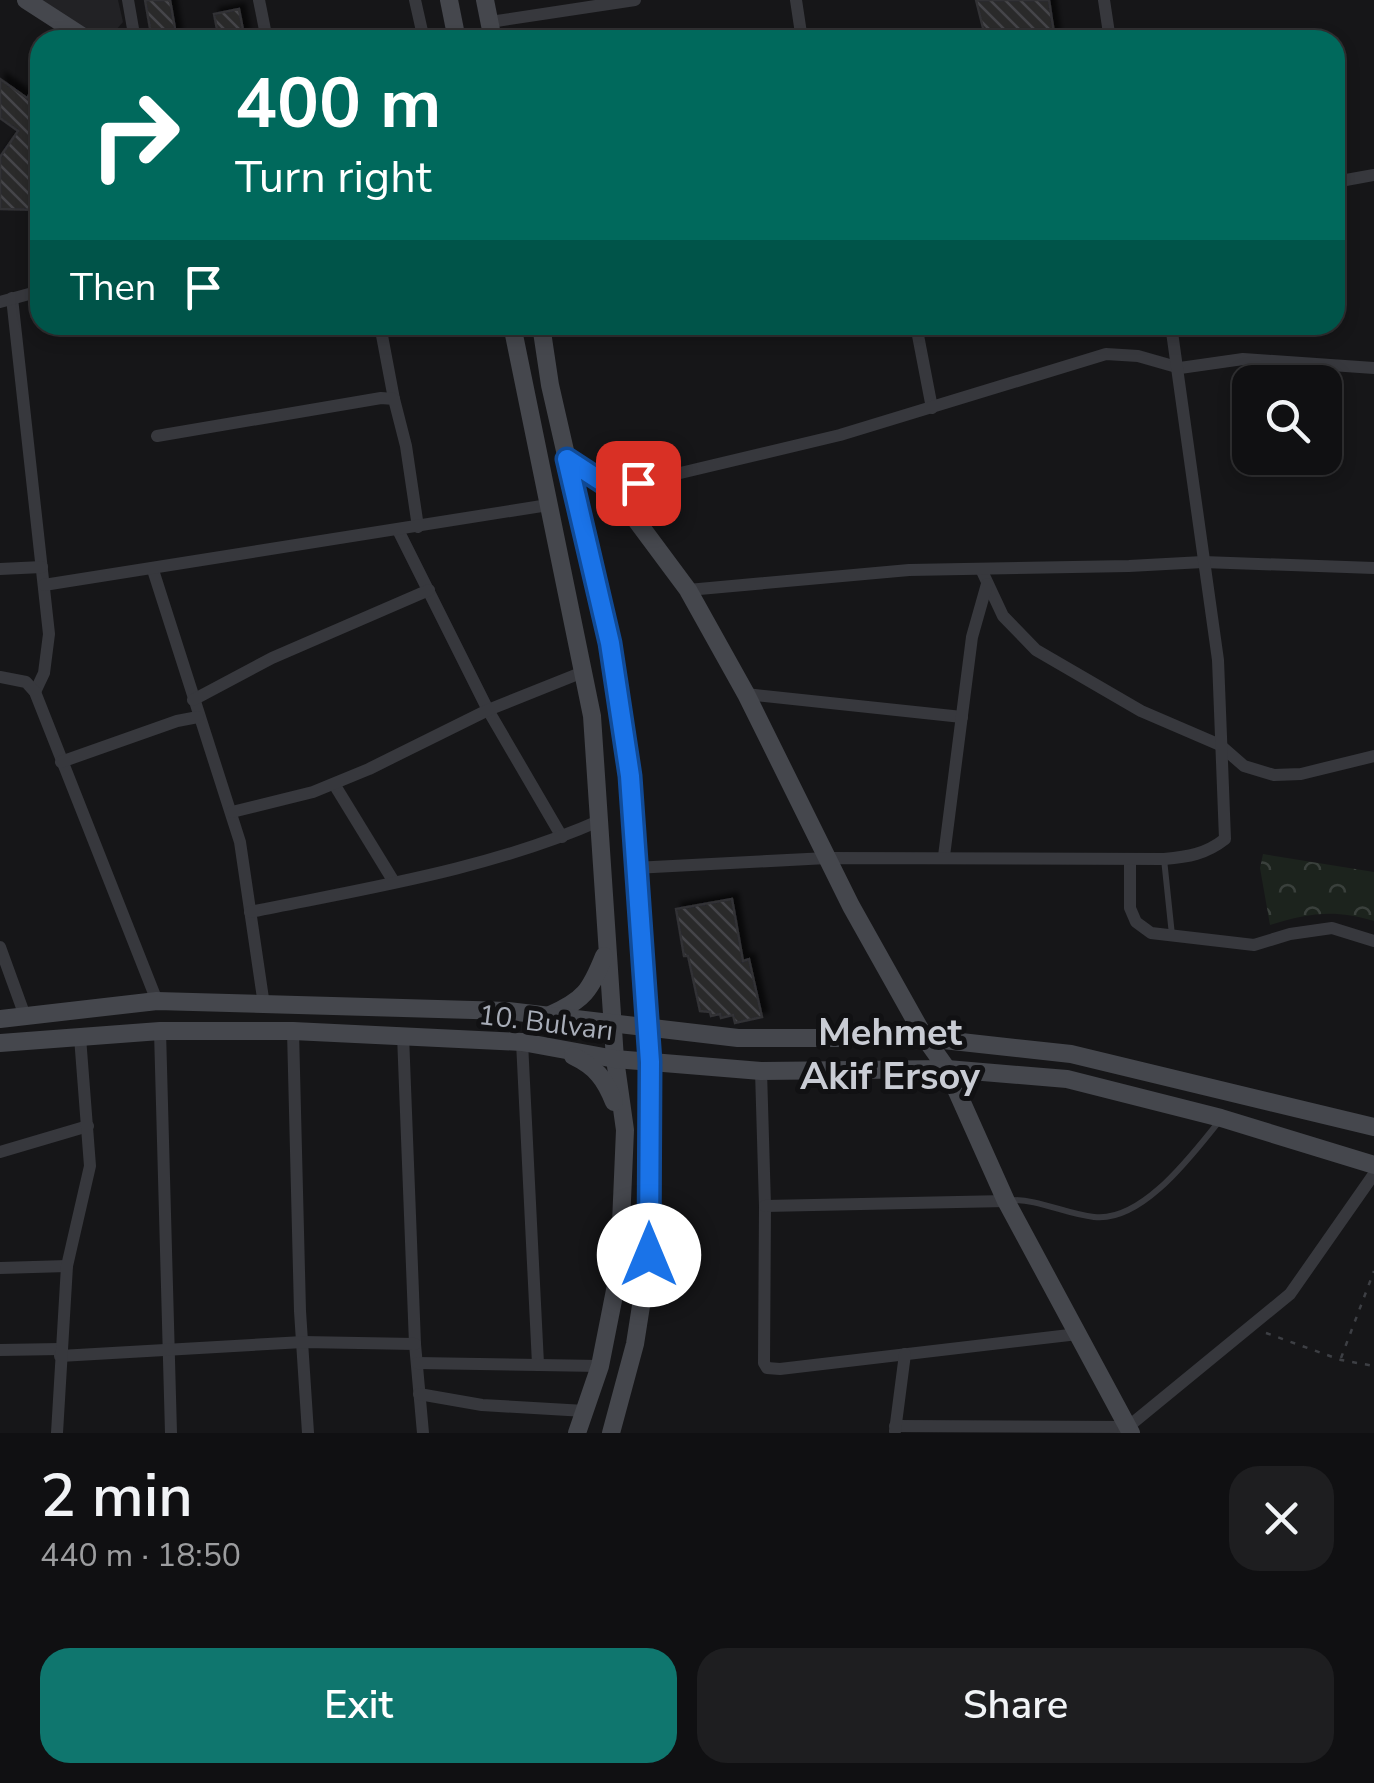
<!DOCTYPE html>
<meta charset="utf-8">
<style>
:root{--surface:#101012;--page:#1e1e20;--text:#f1f3f6;--muted:#9c9d9f;--line:#303032;--accent:#0f766e}
body{margin:0;font-family:"Nunito Sans",sans-serif;background:var(--page);color:var(--text);height:100vh;display:flex;flex-direction:column;font-size:38px;white-space:nowrap}
*{box-sizing:border-box;margin:0}
p{font-size:32px;color:var(--muted)}
.icon{flex:none;width:55px;height:55px;fill:none;stroke:currentColor;stroke-width:2;stroke-linecap:round;stroke-linejoin:round}
.map{position:relative;height:1433px;overflow:hidden}
.drawer{display:flex;flex-direction:column;background:var(--surface);flex:1}
.drawer>*{flex:none}
.guide{position:absolute;left:30px;top:30px;width:1315px;height:305px;border-radius:30px;box-shadow:0 5px 15px #0003,0 0 0 2px var(--line);background:#00695c;color:#fff;overflow:hidden}
.tools{position:absolute;left:1232px;top:365px;display:grid;gap:20px}
.tools a{display:grid;place-items:center;width:110px;height:110px;border-radius:20px;background:var(--surface);box-shadow:0 5px 15px #0003,0 0 0 2px var(--line);font-size:50px}
.pin{position:absolute;display:grid;place-items:center;width:85px;height:85px;color:#fff;margin:-42px;border-radius:20px;box-shadow:0 5px 15px #0006}
.me{position:absolute;width:110px;margin:-55px;rotate:0deg;stroke-linejoin:round;filter:drop-shadow(0 0 8px #0008)}
.turn{display:flex;align-items:center;gap:35px;height:210px;padding:0 40px;font-size:45px}
.turn .icon{width:130px;height:130px;stroke-width:2.5}
.turn b{display:block;font-size:70px;line-height:85px}
.then{display:flex;align-items:center;height:95px;padding:0 40px;background:#0003;gap:20px;font-size:38px}
.round{display:grid;place-items:center;flex:none;width:105px;height:105px;border-radius:30px;background:var(--page)}
.summary{display:flex;align-items:center;justify-content:space-between;height:170px;padding:0 40px}
h1{font-size:60px;font-weight:600;line-height:75px}
.action{display:flex;gap:20px;margin-top:auto;padding:20px 40px}
.action a{flex:1;height:115px;border-radius:30px;background:var(--accent);color:#fff;font-size:40px;font-weight:600;line-height:115px;text-align:center}
.action a+a{background:var(--page);color:var(--text)}
.map>svg:first-child{display:block}
.built{fill:#222225}
.park{fill:url(#park-crowns)}
.building{fill:url(#building-back-hatch);stroke:#303034;stroke-width:2.5;filter:url(#shadow)}
.lines{fill:none;stroke-linecap:round;stroke-linejoin:round}
.path{stroke:#3d3f44;stroke-width:2.5;stroke-dasharray:5 8;stroke-linecap:butt}
.lane{stroke:#37383d;stroke-width:6}
.street{stroke:#37383d;stroke-width:12}
.secondary{stroke:#45474d;stroke-width:18}
.route-casing{stroke:#114b97;stroke-width:25}
.route{stroke:#1a73e8;stroke-width:18}
.labels{text-anchor:middle;dominant-baseline:central;stroke-width:10;stroke-linejoin:round;paint-order:stroke}
.street-label{font-size:28px;fill:#a8adb8;stroke:#111113}
.district-label{font-size:38px;font-weight:bold;fill:#c9ccd4;stroke:#111113}
</style>
<div class="map">
<svg width="1374" height="1433" viewBox="0 0 1374 1433">
<defs>
<pattern id="park-crowns" width="20" height="18" patternUnits="userSpaceOnUse" patternTransform="scale(2.5)"><rect width="20" height="18" fill="#1c231d"/><path d="M2 6a3 3 0 1 1 6 0M12 15a3 3 0 1 1 6 0" fill="none" stroke="#3a403c"/></pattern>
<pattern id="building-back-hatch" width="6" height="6" patternUnits="userSpaceOnUse" patternTransform="scale(2.5)"><rect width="6" height="6" fill="#29292c"/><path d="M-1 5l2 2M0 0l6 6M5-1l2 2" fill="none" stroke="#454548"/></pattern>
<filter id="shadow"><feDropShadow dx="5.5" dy="-5.5" stdDeviation="2.5" flood-color="#0009"/></filter>
</defs>
<rect width="100%" height="100%" fill="#161618"/>
<path class="built" d="M 42,0 L 118,0 L 123,22 L 107,40 L 97,40 Z"/>
<path class="park" d="M 1263,854 L 1374,872 L 1374,921 C 1334,909 1309,913 1270,925 L 1260,868 Z"/>
<g class="building">
<path d="M 145,0 L 170,0 L 177,40 L 152,40 Z"/>
<path d="M 976,0 L 1049,0 L 1055,40 L 986,40 Z"/>
<path d="M 239,9 L 245,40 L 219,40 L 214,14 Z"/>
<path d="M 40,78 L 40,210 L 0,209 L 0,157 L 18,131 L 0,118 L 0,79 L 27,98 Z"/>
<path d="M 732,899 L 743,961 L 749,959 L 762,1017 L 735,1023 L 733,1015 L 721,1018 L 720,1014 L 711,1016 L 710,1012 L 700,1011 L 688,956 L 684,956 L 676,909 Z"/>
</g>
<g class="lines">
<g class="path">
<path d="M 1266,1333 L 1341,1360 L 1374,1366"/>
<path d="M 1341,1358 L 1374,1271"/>
</g>
<g class="lane">
<path d="M 1164,859 L 1172,935"/>
<path d="M 1009,1200 C 1039,1199 1065,1214 1094,1217 C 1143,1223 1194,1152 1221,1119"/>
</g>
<g class="street">
<path d="M 128,0 L 135,40"/>
<path d="M 259,0 L 267,40"/>
<path d="M 415,0 L 424,40"/>
<path d="M 796,0 L 802,40"/>
<path d="M 1104,0 L 1110,40"/>
<path d="M 490,22 L 635,0"/>
<path d="M 1335,182 L 1374,175"/>
<path d="M 12,298 L 49,634 L 44,673 L 35,692"/>
<path d="M 0,302 L 40,291"/>
<path d="M 380,325 L 394,399"/>
<path d="M 916,325 L 932,408"/>
<path d="M 157,436 L 381,398 L 394,399 L 406,446 L 418,527"/>
<path d="M 613,489 L 840,435 L 1106,354 L 1138,356 L 1180,368 L 1243,359 L 1374,368"/>
<path d="M 398,530 L 488,710 L 562,837"/>
<path d="M 0,569 L 42,567"/>
<path d="M 981,569 L 1003,616 L 1036,650 L 1141,711 L 1220,745 L 1244,766 L 1274,775 L 1301,774 L 1374,756"/>
<path d="M 153,570 L 240,842 L 264,1005"/>
<path d="M 44,585 L 548,505"/>
<path d="M 688,590 L 909,570 L 1129,566 L 1203,562 L 1374,568"/>
<path d="M 0,677 L 26,682 L 35,692 L 157,1001"/>
<path d="M 746,694 L 962,717"/>
<path d="M 193,700 L 272,658 L 429,590"/>
<path d="M 61,762 L 177,721 L 198,717"/>
<path d="M 334,784 L 394,882"/>
<path d="M 232,812 L 313,792 L 369,769 L 488,710 L 583,672"/>
<path d="M 944,856 L 972,637 L 987,584"/>
<path d="M 1130,860 L 1130,908 L 1136,922 L 1151,933 L 1254,945 L 1290,934 L 1332,928 L 1374,941"/>
<path d="M 634,868 L 827,858 L 1164,859 C 1188,857 1206,854 1225,839 L 1218,660 L 1171,325"/>
<path d="M 250,912 C 368,888 491,869 601,820"/>
<path d="M 0,947 L 25,1016"/>
<path d="M 160,1031 L 171,1433"/>
<path d="M 293,1031 L 300,1311 L 308,1433"/>
<path d="M 403,1035 L 415,1344 L 423,1433"/>
<path d="M 522,1042 L 538,1364"/>
<path d="M 761,1071 L 765,1206 L 764,1363 L 767,1368 L 780,1369 L 1078,1334"/>
<path d="M 0,1152 L 88,1126"/>
<path d="M 765,1206 L 1006,1201"/>
<path d="M 0,1268 L 67,1266"/>
<path d="M 0,1350 L 60,1349"/>
<path d="M 60,1356 L 303,1342 L 415,1344"/>
<path d="M 417,1363 L 600,1366"/>
<path d="M 419,1394 L 482,1405 L 585,1411"/>
<path d="M 895,1426 L 1127,1427"/>
<path d="M 895,1431 L 905,1354"/>
<path d="M 1123,1431 L 1290,1294 L 1374,1174"/>
<path d="M 57,1433 L 67,1266 L 90,1166 L 80,1037"/>
</g>
<g class="secondary">
<path d="M 26,0 L 88,40"/>
<path d="M 449,0 L 457,40"/>
<path d="M 485,0 L 493,40"/>
<path d="M 512,325 L 592,716 L 615,1059 L 625,1130 L 619,1270 L 600,1366 L 577,1433"/>
<path d="M 541,325 L 550,385 L 609,643 L 629,776 L 650,1062 L 649,1255 L 635,1344 L 611,1433"/>
<path d="M 567,459 L 613,489 L 688,590 L 746,694 L 851,906 L 925,1038 L 947,1069 L 1006,1201 L 1131,1433"/>
<path d="M 550,1015 C 584,1000 590,991 604,956"/>
<path d="M 0,1019 L 157,1001 L 508,1011 L 738,1038 L 925,1038 L 1071,1054 L 1374,1127"/>
<path d="M 0,1043 L 160,1031 L 293,1031 L 522,1042 L 615,1059 L 761,1071 L 947,1069 L 1067,1079 L 1221,1118 L 1374,1165"/>
<path d="M 573,1056 C 596,1067 605,1079 614,1102"/>
</g>
</g>
<g class="lines">
<defs>
<path id="route" d="M 638,483 L 613,489 L 567,459 L 610,643 L 630,776 L 650,1062 L 649,1255"/>
</defs>
<use href="#route" class="route-casing"/>
<use href="#route" class="route"/>
</g>
<g class="labels">
<g class="street-label">
<text transform="translate(546 1023) rotate(7)">10. Bulvarı</text>
</g>
<g class="district-label">
<text x="890" y="1032">Mehmet<tspan x="890" dy="44">Akif Ersoy</tspan></text>
</g>
</g>
</svg>
<div class="tools">
<a><svg class="icon" aria-label="search" viewBox="0 0 24 24"><circle cx="10" cy="10" r="6"/><path d="M15 15l6 6"/></svg></a>
</div>
<div class="pin" style="left:638px;top:483px;background:#d93025"><svg class="icon" aria-label="arrive" viewBox="0 0 24 24"><path d="M6 21V4h12l-3 4 3 4H6"/></svg></div>
<svg class="me" style="left:649px;top:1255px" viewBox="-20 -20 40 40"><circle r="19" fill="#fff"/><path d="M0-13L10 11 0 6-10 11z" fill="#1a73e8"/></svg>
<div class="guide">
<div class="turn"><svg class="icon" aria-label="right" viewBox="0 0 24 24"><path d="M7 20v-9h11M14 6l5 5-5 5"/></svg><div><b>400 m</b>Turn right</div></div>
<div class="then">Then<svg class="icon" aria-label="arrive" viewBox="0 0 24 24"><path d="M6 21V4h12l-3 4 3 4H6"/></svg></div>
</div>
</div>
<section class="drawer">
<div class="summary"><div><h1>2 min</h1><p>440 m · 18:50</p></div><a class="round"><svg class="icon" aria-label="close" viewBox="0 0 24 24"><path d="M6 6l12 12M18 6L6 18"/></svg></a></div>
<div class="action"><a>Exit</a><a>Share</a></div>
</section>
